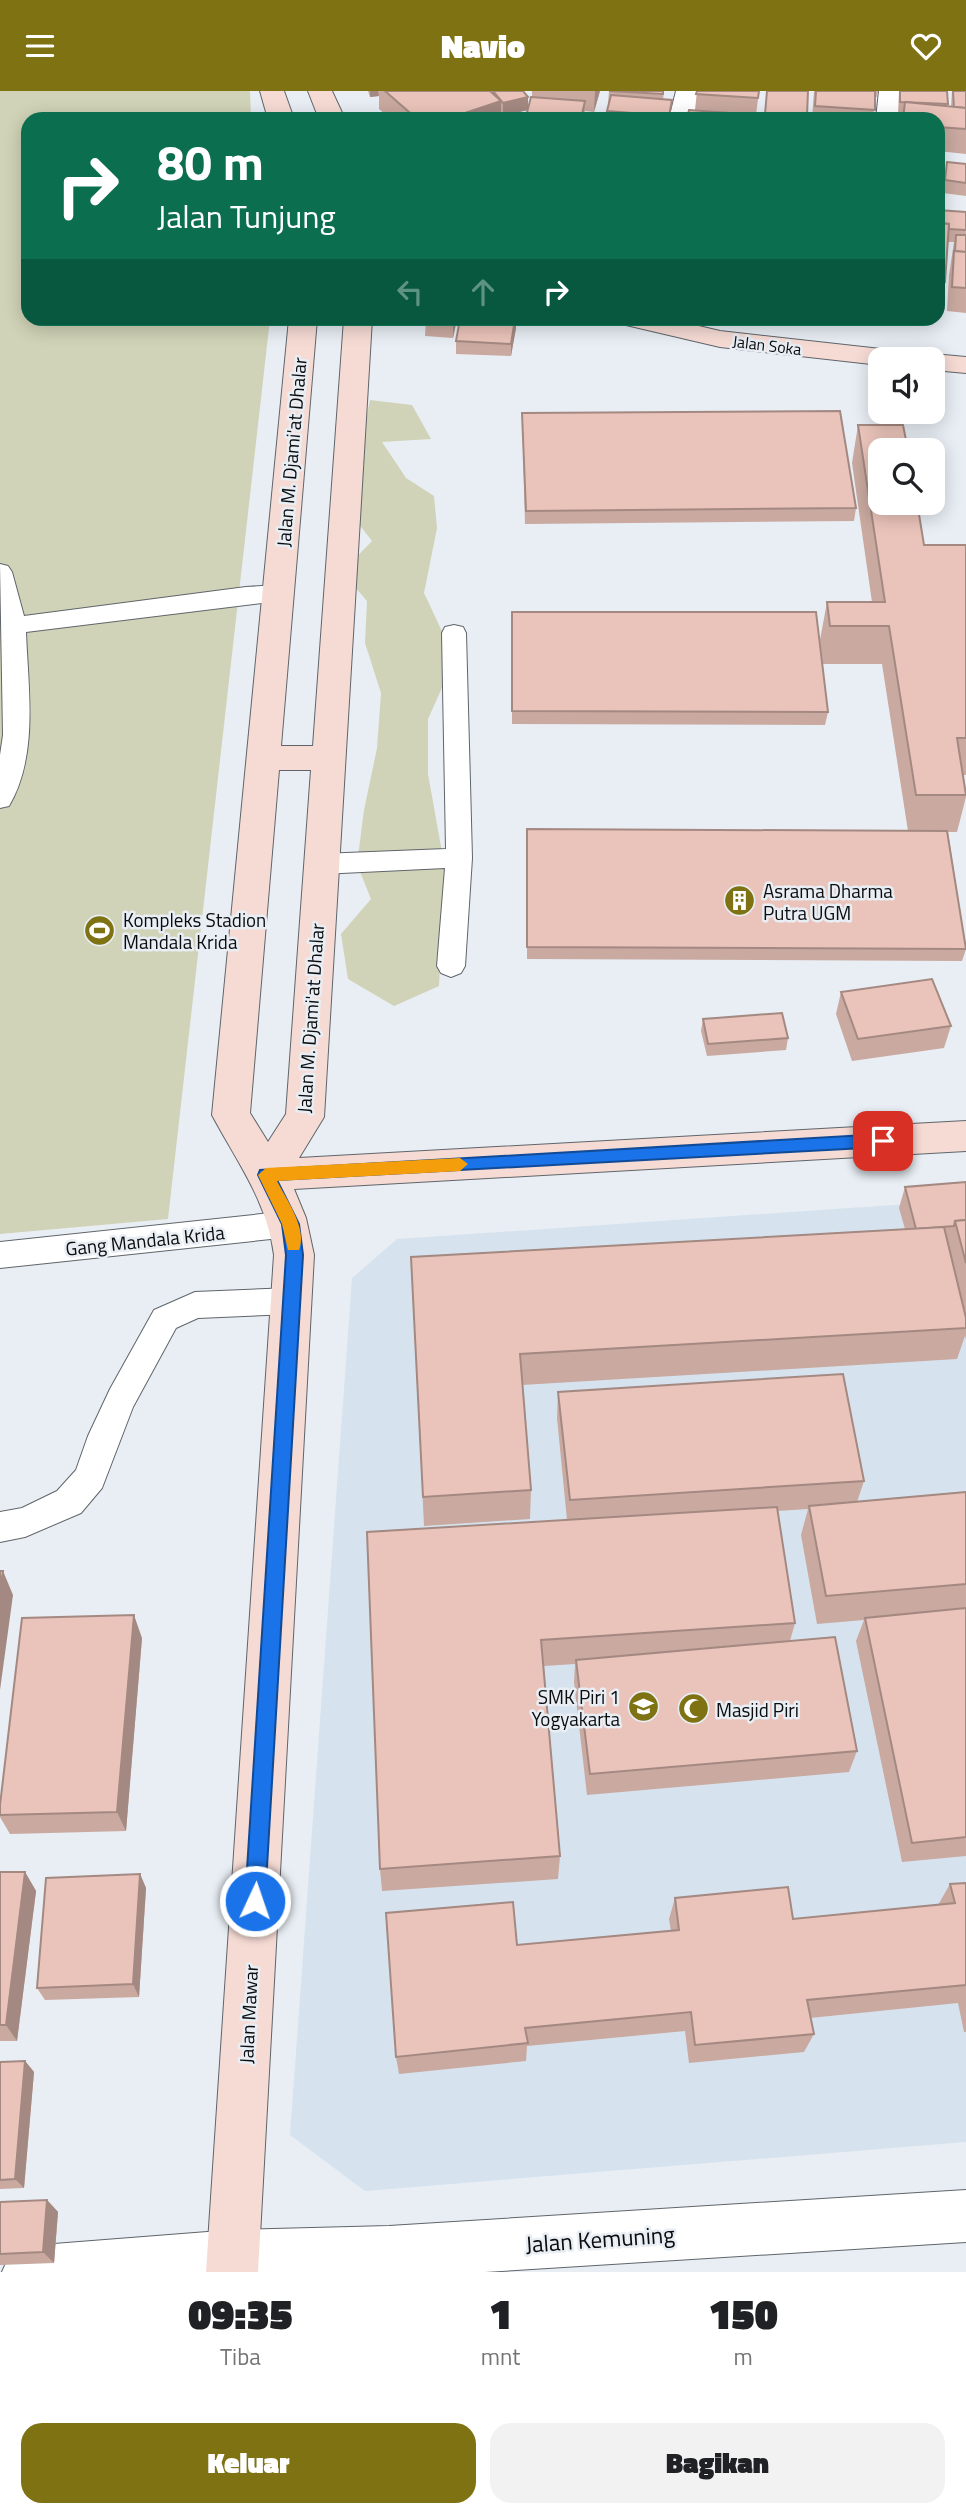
<!DOCTYPE html>
<html lang="id">
<style>
:root{--surface:#fff;--page:#f2f2f2;--text:#202124;--muted:#757577;--accent:#7e7213}
body{margin:0;font-family:"Titillium Web",sans-serif;background:var(--page);color:var(--text);height:100vh;display:flex;flex-direction:column;font-size:26px;white-space:nowrap}
*{box-sizing:border-box;margin:0}
p{font-size:23px;color:var(--muted)}
.icon{flex:none;width:38px;height:38px;fill:none;stroke:currentColor;stroke-width:2;stroke-linecap:round;stroke-linejoin:round}
.map{position:relative;height:2181px;overflow:hidden}
.details{display:flex;flex-direction:column;background:var(--surface);flex:1}
.details>*{flex:none}
.top-card{position:absolute;left:21px;top:21px;width:924px;height:214px;border-radius:21px;box-shadow:0 4px 18px #0003;background:#0b6e4f;color:#fff;overflow:hidden}
.tools{position:absolute;left:868px;top:256px;display:grid;gap:14px}
.tools a{display:grid;place-items:center;width:77px;height:77px;border-radius:14px;background:var(--surface);box-shadow:0 4px 18px #0003;font-size:35px}
.pin{position:absolute;display:grid;place-items:center;width:60px;height:60px;color:#fff;margin:-30px;border-radius:14px;box-shadow:0 4px 10px #0006}
.me{position:absolute;width:77px;margin:-38px;rotate:3deg;stroke-linejoin:round;filter:drop-shadow(0 0 5px #0008)}
.turn{display:flex;align-items:center;gap:24px;height:147px;padding:0 21px;font-size:32px}
.turn .icon{width:91px;height:91px;stroke-width:2.5}
.turn b{display:block;font-size:49px;line-height:60px}
.lanes{display:flex;align-items:center;height:66px;padding:0 21px;background:#0003;justify-content:center;gap:35px;direction:ltr}
.lanes .off{opacity:.35}
.eta{display:flex;justify-content:space-evenly;align-items:center;height:119px;text-align:center}
.eta b{font-size:42px;font-weight:800;line-height:49px}
.action{display:flex;gap:14px;margin-top:auto;padding:14px 21px}
.action a{flex:1;height:80px;border-radius:21px;background:var(--accent);color:#fff;font-size:28px;font-weight:800;line-height:80px;text-align:center}
.action a+a{background:var(--page);color:var(--text)}
header{display:flex;justify-content:space-between;align-items:center;height:91px;padding:0 21px;background:var(--accent);color:#fff;font-size:32px;font-weight:800}
.map>svg:first-child{display:block}
.built{fill:#d6e3ee}
.green{fill:#d0d3b7}
.lines{fill:none;stroke-linecap:round;stroke-linejoin:round}
.lane-casing{stroke:#5f656a;stroke-width:2}
.street-casing{stroke:#5f656a;stroke-width:2}
.secondary-casing{stroke:#5f656a;stroke-width:2}
.lane{fill:#fff;fill-rule:evenodd}
.street{fill:#fff;fill-rule:evenodd}
.secondary{fill:#f6dbd4;fill-rule:evenodd}
.wall{fill:#c9a9a0}
.shaded-wall{fill:#a48982}
.building{fill:#eac4ba;stroke:#a48982;stroke-width:2}
.route{fill:#1a73e8;stroke:#114b97;stroke-width:2}
.slow{fill:#f59e0b}
.labels{text-anchor:middle;dominant-baseline:central;stroke-width:5;stroke-linejoin:round;paint-order:stroke}
.far-street-label{font-size:16px;fill:#0a0c0e;stroke:#e8eef4}
.street-label{font-size:19px;fill:#0a0c0e;stroke:#e8eef4}
.poi-label{font-size:19px;fill:#0a0c0e;stroke:#e8eef4;text-anchor:start}
.near-street-label{font-size:23px;fill:#0a0c0e;stroke:#e8eef4}
</style>
<header><svg class="icon" aria-label="menu" viewBox="0 0 24 24"><path d="M4 6h16M4 12h16M4 18h16"/></svg>Navio<svg class="icon" aria-label="heart" viewBox="0 0 24 24"><path d="M12 20l-8-8c-3-5 5-10 8-4 3-6 11-1 8 4z"/></svg></header>
<div class="map">
<svg width="966" height="2181" viewBox="0 0 966 2181">
<rect width="100%" height="100%" fill="#e8eef4"/>
<path class="built" d="M 966,1109 L 966,2051 L 365,2100 L 290,2044 L 352,1187 L 397,1148 Z"/>
<g class="green">
<path d="M 0,0 L 250,0 L 251,28 L 28,28 L 28,228 L 270,228 L 168,1128 L 0,1143 Z"/>
<path d="M 370,309 L 412,314 L 431,348 L 382,351 L 406,387 L 434,405 L 437,437 L 424,502 L 455,568 L 428,628 L 428,683 L 445,778 L 439,895 L 394,915 L 348,888 L 341,843 L 371,808 L 357,773 L 364,719 L 377,657 L 381,602 L 365,552 L 367,510 L 342,481 L 372,450 L 348,419 Z"/>
</g>
<g class="lines">
<defs>
<g id="lane">
<path d="M 0,473 L 8,475 L 12,481 L 24,525 L 246,496 L 278,494 L 286,496 L 290,502 L 286,508 L 278,510 L 26,541 C 28,597 39,664 9,715 L 0,717 L 0,664 L 3,644 Z"/>
<path d="M 454,534 L 463,536 L 466,542 L 472,767 L 465,875 L 461,882 L 451,886 L 441,882 L 437,875 L 445,777 L 321,783 L 312,780 L 308,773 L 312,766 L 321,763 L 446,758 L 442,542 L 445,536 Z"/>
<path d="M 290,1120 L 301,1124 L 305,1133 L 301,1142 L 290,1146 L 0,1177 L 0,1151 Z"/>
<path d="M 291,1197 L 302,1201 L 306,1210 L 302,1219 L 291,1223 L 198,1227 L 176,1237 L 133,1316 L 102,1397 L 81,1422 L 25,1446 L 0,1451 L 0,1421 L 22,1417 L 57,1400 L 76,1379 L 88,1345 L 110,1298 L 154,1219 L 195,1201 Z"/>
</g>
<g id="street">
<path d="M 676,0 L 700,0 L 695,28 L 669,28 Z"/>
<path d="M 879,0 L 903,0 L 902,28 L 876,28 Z"/>
<path d="M 966,2099 L 966,2151 L 485,2181 L 2,2181 L 10,2163 L 28,2155 L 233,2139 L 389,2135 Z"/>
</g>
<g id="secondary">
<path d="M 260,0 L 284,0 L 294,28 L 268,28 Z"/>
<path d="M 308,0 L 332,0 L 345,28 L 319,28 Z"/>
<path d="M 289,228 L 317,228 L 281,655 L 313,655 L 344,228 L 372,228 L 324,1026 L 299,1067 L 966,1030 L 966,1060 L 294,1098 L 306,1127 L 314,1164 L 258,2181 L 206,2181 L 274,1164 C 267,1110 237,1071 212,1024 ZM 279,679 L 311,679 L 286,1023 L 268,1051 L 250,1022 Z"/>
<path d="M 622,228 L 669,228 L 720,240 L 899,260 L 909,262 L 913,268 L 880,268 L 880,274 L 720,256 L 626,234 Z"/>
<path d="M 933,263 L 966,266 L 966,282 L 933,279 L 933,268 L 921,268 Z"/>
</g>
</defs>
<use href="#lane" class="lane-casing"/>
<use href="#street" class="street-casing"/>
<use href="#secondary" class="secondary-casing"/>
<use href="#lane" class="lane"/>
<use href="#street" class="street"/>
<use href="#secondary" class="secondary"/>
</g>
<g class="wall">
<path d="M 368,0 L 523,0 L 528,6 L 528,16 L 532,6 L 532,0 L 600,0 L 594,21 L 585,20 L 583,28 L 526,28 L 527,19 L 503,25 L 501,22 L 501,28 L 391,28 L 379,18 L 379,5 L 370,6 Z"/>
<path d="M 609,0 L 664,0 L 663,9 L 672,9 L 670,28 L 607,28 L 609,13 L 608,13 Z"/>
<path d="M 697,0 L 759,0 L 756,24 L 695,19 Z"/>
<path d="M 767,0 L 808,0 L 807,28 L 765,28 Z"/>
<path d="M 814,0 L 878,0 L 877,6 L 875,5 L 873,28 L 812,28 Z"/>
<path d="M 899,0 L 947,0 L 947,15 L 951,16 L 952,0 L 947,0 L 966,0 L 966,63 L 938,60 L 938,28 L 903,28 L 903,24 L 898,24 Z"/>
<path d="M 947,71 L 966,73 L 966,105 L 943,102 Z"/>
<path d="M 938,119 L 966,121 L 966,222 L 947,220 L 949,184 L 954,151 L 948,151 L 945,191 L 940,215 L 938,215 Z"/>
<path d="M 426,228 L 516,228 L 516,237 L 511,265 L 456,263 L 456,250 L 459,232 L 456,231 L 453,247 L 425,245 Z"/>
<path d="M 522,322 L 856,417 L 854,430 L 525,433 Z"/>
<path d="M 858,334 L 924,454 L 966,454 L 966,684 L 963,684 L 966,706 L 957,741 L 948,741 L 966,858 L 962,870 L 527,868 L 527,738 L 908,740 L 882,573 L 823,573 L 820,549 L 827,511 L 872,511 L 852,372 Z"/>
<path d="M 512,521 L 828,621 L 825,634 L 512,633 Z"/>
<path d="M 841,901 L 951,935 L 944,957 L 852,970 L 836,923 Z"/>
<path d="M 703,928 L 788,947 L 786,959 L 707,965 L 701,940 Z"/>
<path d="M 966,1091 L 966,1248 L 965,1245 L 957,1268 L 522,1294 L 531,1399 L 530,1428 L 424,1435 L 411,1166 L 905,1138 L 899,1117 L 905,1096 Z"/>
<path d="M 558,1301 L 864,1390 L 857,1411 L 966,1401 L 966,1765 L 902,1771 L 856,1550 L 864,1529 L 817,1533 L 801,1444 L 808,1418 L 777,1420 L 795,1532 L 790,1550 L 857,1660 L 849,1681 L 587,1704 L 574,1591 L 575,1573 L 544,1575 L 560,1765 L 558,1788 L 382,1800 L 380,1778 L 567,1429 L 557,1327 Z"/>
<path d="M 142,1547 L 126,1740 L 10,1743 L 0,1726 L 0,1714 Z"/>
<path d="M 0,1781 L 25,1781 L 36,1800 L 17,1950 L 0,1950 Z"/>
<path d="M 140,1783 L 146,1797 L 139,1906 L 45,1909 L 37,1897 Z"/>
<path d="M 966,1792 L 966,1941 L 964,1941 L 958,1912 L 810,1927 L 814,1943 L 804,1961 L 689,1972 L 685,1940 L 527,1955 L 526,1970 L 399,1983 L 396,1966 L 517,1854 L 671,1840 L 669,1828 L 675,1807 L 793,1828 L 938,1814 L 950,1793 Z"/>
<path d="M 25,1970 L 34,1981 L 24,2097 L 0,2098 L 0,1971 Z"/>
<path d="M 47,2109 L 58,2121 L 54,2172 L 0,2174 L 0,2111 Z"/>
</g>
<g class="shaded-wall">
<path d="M 370,0 L 378,0 L 379,5 L 370,6 Z"/>
<path d="M 595,0 L 600,0 L 594,21 Z"/>
<path d="M 528,6 L 528,19 L 503,25 L 503,12 Z"/>
<path d="M 501,10 L 501,28 L 447,28 Z"/>
<path d="M 585,10 L 583,28 L 581,28 Z"/>
<path d="M 455,228 L 456,228 L 456,233 L 453,247 L 453,234 Z"/>
<path d="M 516,228 L 516,237 L 511,265 L 511,253 Z"/>
<path d="M 3,1480 L 13,1504 L 0,1599 L 0,1499 Z"/>
<path d="M 134,1524 L 142,1547 L 126,1740 L 117,1721 Z"/>
<path d="M 25,1781 L 36,1800 L 17,1950 L 6,1934 Z"/>
<path d="M 140,1783 L 146,1797 L 139,1906 L 133,1893 Z"/>
<path d="M 25,1970 L 34,1981 L 24,2097 L 15,2088 Z"/>
<path d="M 47,2109 L 58,2121 L 54,2172 L 43,2161 Z"/>
</g>
<g class="building">
<path d="M 385,0 L 490,0 L 501,10 L 447,28 L 417,28 Z"/>
<path d="M 493,0 L 523,0 L 528,6 L 503,12 Z"/>
<path d="M 609,0 L 663,0 L 663,3 Z"/>
<path d="M 697,0 L 759,0 L 758,7 L 696,3 Z"/>
<path d="M 767,0 L 808,0 L 807,25 L 765,23 Z"/>
<path d="M 816,0 L 875,0 L 875,19 L 815,15 Z"/>
<path d="M 900,0 L 947,0 L 948,13 L 900,11 Z"/>
<path d="M 953,0 L 966,0 L 966,17 L 954,16 Z"/>
<path d="M 611,4 L 672,9 L 669,25 L 607,20 Z"/>
<path d="M 531,6 L 585,10 L 581,28 L 563,28 L 526,25 Z"/>
<path d="M 905,11 L 966,17 L 966,38 L 938,36 L 938,28 L 903,28 Z"/>
<path d="M 689,19 L 757,24 L 756,28 L 687,28 Z"/>
<path d="M 947,71 L 966,73 L 966,92 L 945,89 Z"/>
<path d="M 938,119 L 966,121 L 966,139 L 949,138 L 949,133 L 938,132 Z"/>
<path d="M 938,132 L 949,133 L 945,191 L 938,190 Z"/>
<path d="M 956,144 L 966,144 L 966,161 L 955,160 Z"/>
<path d="M 954,160 L 966,161 L 966,197 L 952,196 Z"/>
<path d="M 426,228 L 455,228 L 453,234 L 425,232 Z"/>
<path d="M 460,228 L 515,228 L 511,253 L 456,250 Z"/>
<path d="M 840,320 L 856,417 L 526,420 L 522,322 Z"/>
<path d="M 858,334 L 903,334 L 908,359 L 880,359 L 880,411 L 917,411 L 924,454 L 966,454 L 966,647 L 957,647 L 966,704 L 916,704 L 889,535 L 830,535 L 827,511 L 885,511 Z"/>
<path d="M 512,521 L 816,521 L 828,621 L 512,620 Z"/>
<path d="M 527,738 L 947,740 L 966,858 L 527,856 Z"/>
<path d="M 932,888 L 951,935 L 858,948 L 841,901 Z"/>
<path d="M 782,922 L 788,947 L 708,953 L 703,928 Z"/>
<path d="M 966,1091 L 966,1129 L 955,1130 L 954,1135 L 916,1138 L 905,1096 Z"/>
<path d="M 966,1129 L 966,1172 L 955,1130 Z"/>
<path d="M 944,1136 L 966,1227 L 966,1237 L 520,1263 L 531,1399 L 423,1406 L 411,1166 Z"/>
<path d="M 843,1283 L 864,1390 L 570,1409 L 558,1301 Z"/>
<path d="M 966,1401 L 966,1493 L 826,1505 L 809,1415 Z"/>
<path d="M 777,1416 L 795,1532 L 541,1549 L 560,1765 L 380,1778 L 367,1441 Z"/>
<path d="M 0,1480 L 3,1480 L 0,1499 Z"/>
<path d="M 966,1517 L 966,1746 L 912,1752 L 865,1527 Z"/>
<path d="M 134,1524 L 117,1721 L 0,1724 L 0,1714 L 22,1527 Z"/>
<path d="M 835,1546 L 857,1660 L 590,1683 L 576,1569 Z"/>
<path d="M 0,1781 L 25,1781 L 6,1934 L 0,1934 Z"/>
<path d="M 140,1783 L 133,1893 L 37,1897 L 46,1787 Z"/>
<path d="M 966,1792 L 966,1894 L 807,1909 L 814,1943 L 695,1954 L 691,1921 L 525,1937 L 528,1952 L 396,1966 L 386,1822 L 513,1811 L 517,1854 L 679,1839 L 675,1807 L 788,1796 L 793,1828 L 955,1812 L 950,1793 Z"/>
<path d="M 25,1970 L 15,2088 L 0,2089 L 0,1971 Z"/>
<path d="M 47,2109 L 43,2161 L 0,2163 L 0,2111 Z"/>
</g>
<path class="route" d="M 883,1043 L 891,1050 L 883,1056 L 277,1089 L 299,1133 L 303,1164 L 265,1810 L 262,1817 L 255,1820 L 248,1817 L 245,1810 L 286,1164 L 282,1133 L 258,1084 L 260,1079 Z"/>
<path class="slow" d="M 460,1067 L 468,1073 L 460,1080 L 277,1090 C 286,1108 308,1138 299,1159 L 288,1159 L 282,1133 L 258,1084 L 266,1077 Z"/>
<defs>
<symbol id="building-disc" viewBox="-11 -11 22 22"><circle r="9.5" fill="#7e7213" stroke="#e8eef4"/><path d="M-4-6H4V6H1V3H-1V6H-4ZM-2.5-4.3h1.7v1.8h-1.7ZM.8-4.3h1.7v1.8H.8ZM-2.5-1h1.7V.8h-1.7ZM.8-1h1.7V.8H.8Z" fill="#fff"/></symbol>
<symbol id="stadium-disc" viewBox="-11 -11 22 22"><circle r="9.5" fill="#7e7213" stroke="#e8eef4"/><path d="M0-5a6.5 5 0 1 0 0 10a6.5 5 0 1 0 0-10ZM-3.5-1.8h7v3.6h-7Z" fill="#fff"/></symbol>
<symbol id="school-disc" viewBox="-11 -11 22 22"><circle r="9.5" fill="#7e7213" stroke="#e8eef4"/><path d="M0-5L7-2L0 1L-7-2ZM-4 1L0 2.5L4 1V4Q0 6-4 4Z" fill="#fff"/></symbol>
<symbol id="mosque-disc" viewBox="-11 -11 22 22"><circle r="9.5" fill="#7e7213" stroke="#e8eef4"/><path d="M3.5-4.9A6 6 0 1 0 3.5 4.9A5 5 0 1 1 3.5-4.9Z" fill="#fff"/></symbol>
</defs>
<g fill-rule="evenodd">
<use href="#building-disc" x="722" y="792" width="35" height="35"/>
<use href="#stadium-disc" x="82" y="822" width="35" height="35"/>
<use href="#school-disc" x="626" y="1598" width="35" height="35"/>
<use href="#mosque-disc" x="676" y="1600" width="35" height="35"/>
</g>
<g class="labels">
<g class="far-street-label">
<text transform="translate(767 254) rotate(7)">Jalan Soka</text>
</g>
<g class="street-label">
<text transform="translate(291 361) rotate(-85)">Jalan M. Djami'at Dhalar</text>
<text transform="translate(310 927) rotate(-86)">Jalan M. Djami'at Dhalar</text>
<text transform="translate(145 1149) rotate(-6)">Gang Mandala Krida</text>
<text transform="translate(248 1923) rotate(-87)">Jalan Mawar</text>
</g>
<g class="poi-label">
<text x="763" y="799">Asrama Dharma<tspan x="763" dy="22">Putra UGM</tspan></text>
<text x="123" y="828">Kompleks Stadion<tspan x="123" dy="22">Mandala Krida</tspan></text>
<text x="620" y="1605" text-anchor="end">SMK Piri 1<tspan x="620" dy="22">Yogyakarta</tspan></text>
<text x="716" y="1618">Masjid Piri</text>
</g>
<g class="near-street-label">
<text transform="translate(600 2148) rotate(-4)">Jalan Kemuning</text>
</g>
</g>
</svg>
<div class="tools">
<a><svg class="icon" aria-label="sound" viewBox="0 0 24 24"><path d="M4 9h4l5-4v14l-5-4H4zM17 9q2 3 0 6"/></svg></a>
<a><svg class="icon" aria-label="search" viewBox="0 0 24 24"><circle cx="10" cy="10" r="6"/><path d="M15 15l6 6"/></svg></a>
</div>
<div class="pin" style="left:883px;top:1050px;background:#d93025"><svg class="icon" aria-label="arrive" viewBox="0 0 24 24"><path d="M6 21V4h12l-3 4 3 4H6"/></svg></div>
<svg class="me" style="left:255px;top:1810px" viewBox="-20 -20 40 40"><circle r="17" fill="#1a73e8" stroke="#fff" stroke-width="3"/><path d="M0-11L8 9 0 5-8 9z" fill="#fff"/></svg>
<div class="top-card">
<div class="turn"><svg class="icon" aria-label="right" viewBox="0 0 24 24"><path d="M7 20v-9h11M14 6l5 5-5 5"/></svg><div><b>80 m</b>Jalan Tunjung</div></div>
<div class="lanes"><svg class="icon off" aria-label="left" viewBox="0 0 24 24"><path d="M17 20v-9H6M10 6l-5 5 5 5"/></svg><svg class="icon off" aria-label="ahead" viewBox="0 0 24 24"><path d="M12 20V5M6 11l6-6 6 6"/></svg><svg class="icon" aria-label="right" viewBox="0 0 24 24"><path d="M7 20v-9h11M14 6l5 5-5 5"/></svg></div>
</div>
</div>
<section class="details">
<div class="eta">
<div><b>09:35</b><p>Tiba</p></div>
<div><b>1</b><p>mnt</p></div>
<div><b>150</b><p>m</p></div>
</div>
<div class="action"><a>Keluar</a><a>Bagikan</a></div>
</section>
